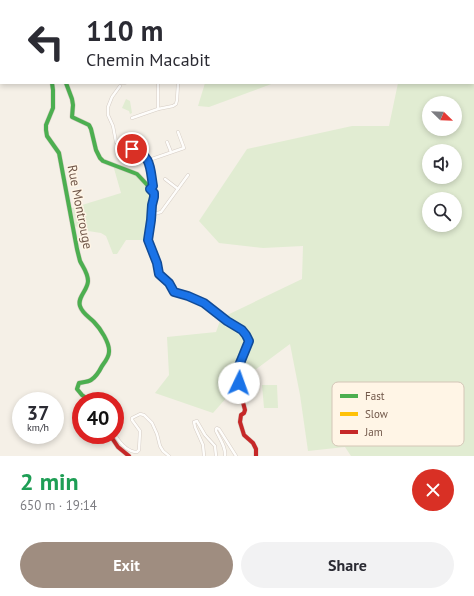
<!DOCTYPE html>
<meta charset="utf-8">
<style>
:root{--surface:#fff;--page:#f2f2f3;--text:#2b2b33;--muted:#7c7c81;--accent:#9f8d80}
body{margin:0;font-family:"PT Sans",sans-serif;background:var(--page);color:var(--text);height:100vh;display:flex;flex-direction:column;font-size:15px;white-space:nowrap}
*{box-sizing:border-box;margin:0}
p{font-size:13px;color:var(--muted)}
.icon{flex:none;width:22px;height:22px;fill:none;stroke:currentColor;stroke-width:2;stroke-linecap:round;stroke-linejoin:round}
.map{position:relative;height:456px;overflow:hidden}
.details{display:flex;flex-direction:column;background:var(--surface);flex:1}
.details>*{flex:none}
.hud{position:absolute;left:0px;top:0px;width:474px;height:84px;box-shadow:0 2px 6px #0003;background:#fff;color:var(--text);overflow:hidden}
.needle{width:26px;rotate:113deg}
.tools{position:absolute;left:422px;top:96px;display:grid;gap:8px}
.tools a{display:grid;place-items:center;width:40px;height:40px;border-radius:50%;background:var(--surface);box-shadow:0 2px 6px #0003;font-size:20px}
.speed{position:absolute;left:12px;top:392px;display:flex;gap:8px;font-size:20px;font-weight:700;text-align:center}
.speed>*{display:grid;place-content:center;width:52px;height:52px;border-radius:50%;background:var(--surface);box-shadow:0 2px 6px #0003;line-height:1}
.speed small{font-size:10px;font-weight:400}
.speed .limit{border:6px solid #d22;background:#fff;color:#111}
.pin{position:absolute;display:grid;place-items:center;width:34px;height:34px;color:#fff;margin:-17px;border:2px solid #fff;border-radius:50%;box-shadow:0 1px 4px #0007}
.me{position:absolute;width:44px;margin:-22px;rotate:3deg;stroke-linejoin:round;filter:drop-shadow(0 0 3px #0008)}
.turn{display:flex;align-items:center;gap:14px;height:84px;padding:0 20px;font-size:18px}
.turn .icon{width:52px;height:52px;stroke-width:2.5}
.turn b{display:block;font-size:28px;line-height:34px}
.round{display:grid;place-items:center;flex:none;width:42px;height:42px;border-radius:21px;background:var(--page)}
.overview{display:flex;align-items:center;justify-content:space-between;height:68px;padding:0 20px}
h1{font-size:24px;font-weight:700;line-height:30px;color:#1e9e55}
.cta{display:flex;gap:8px;margin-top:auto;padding:8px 20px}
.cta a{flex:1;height:46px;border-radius:24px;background:var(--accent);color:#fff;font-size:16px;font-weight:700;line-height:46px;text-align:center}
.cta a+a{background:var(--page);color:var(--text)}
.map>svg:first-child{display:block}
.green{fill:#e1ecd2;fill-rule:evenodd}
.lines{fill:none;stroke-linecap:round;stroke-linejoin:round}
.river{stroke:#c9e3e5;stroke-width:5.5}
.street-casing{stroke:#d6cdc5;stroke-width:3.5}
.fast-casing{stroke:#d6ccc3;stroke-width:5}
.slow-casing{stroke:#d6ccc3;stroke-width:5}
.jam-casing{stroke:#d6ccc3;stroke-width:5}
.street{stroke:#fefdfb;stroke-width:2.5}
.fast{stroke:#4caf50;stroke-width:4}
.slow{stroke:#ffc107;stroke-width:4}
.jam{stroke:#c62828;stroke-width:4}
.route-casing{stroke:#114b97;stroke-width:10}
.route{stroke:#1a73e8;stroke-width:7}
.labels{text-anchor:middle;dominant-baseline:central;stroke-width:3;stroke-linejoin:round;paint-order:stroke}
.street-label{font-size:13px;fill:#715749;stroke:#fff5e6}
.key{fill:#fff5e6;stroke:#d4c6b7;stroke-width:1}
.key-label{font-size:11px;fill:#715749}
</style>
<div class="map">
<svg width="474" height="456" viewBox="0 0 474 456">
<rect width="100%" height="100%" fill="#f5f0e7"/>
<g class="green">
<path d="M 117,0 L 474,0 L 474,456 L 351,456 L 345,447 L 308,451 L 300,395 L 290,344 L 243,379 L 213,413 L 155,393 L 169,375 L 167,337 L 216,332 L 221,318 L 302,279 L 303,246 L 263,248 L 219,243 L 199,221 L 247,149 L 352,126 L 389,126 L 398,83 L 473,83 L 473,1 L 117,1 ZM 429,103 L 455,103 L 455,129 L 429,129 ZM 429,151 L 455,151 L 455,177 L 429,177 ZM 429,199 L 455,199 L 455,225 L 429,225 Z"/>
<path d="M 205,83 L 274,83 L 209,107 L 198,106 Z"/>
<path d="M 126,99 L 130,101 L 132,113 L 130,114 L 129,111 L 122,108 Z"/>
<path d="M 113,165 L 137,174 L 153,193 L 147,240 L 126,240 L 117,254 L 113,254 L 108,241 L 106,236 L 101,233 L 88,231 L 72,225 L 69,209 L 121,193 Z"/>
<path d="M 262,385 L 277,385 L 278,408 L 264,408 Z"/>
</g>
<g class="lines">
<g class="river">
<path d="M 214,1 L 215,0"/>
<path d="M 0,65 L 1,65"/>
</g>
<defs>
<g id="street">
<path d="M 0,46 L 1,46"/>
<path d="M 122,83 L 125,83"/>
<path d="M 120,86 L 112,97 L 108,107 L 108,115 L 113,126 L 116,142 C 119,147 125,147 130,148 C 152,154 150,168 153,186 L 151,188"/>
<path d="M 158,109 L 158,83"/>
<path d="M 132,118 L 158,109 L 173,106 L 176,104 L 177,100 L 178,83"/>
<path d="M 167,142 L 171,152"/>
<path d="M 151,168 L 151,160 L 152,159 L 184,148 L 178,132"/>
<path d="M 165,179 L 178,189"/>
<path d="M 151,215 L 161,212 L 188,175"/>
<path d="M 115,435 C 120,443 127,452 137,452 L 139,450 L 140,431 L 132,420 L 132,418 L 140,414 L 144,415 L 152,423 L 157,434 L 160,446 L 163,451 L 169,456"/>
<path d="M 204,456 L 203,445 L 195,427 L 194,422 L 197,421 L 198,423 L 205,435 L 215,446 L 216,456"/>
<path d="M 225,456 C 226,447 220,439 216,431 L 216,429 L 217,428 L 219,429 L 236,456"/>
</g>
<g id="fast">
<path d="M 30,0 L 30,1"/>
<path d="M 52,83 L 53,90 L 53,108 L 46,125 L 46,130 L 47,136 L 59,153 L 77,249 C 78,253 79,257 80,261 C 83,267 88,273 88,281 C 88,290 77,297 80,306 C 82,313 89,317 94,322 C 100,328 110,343 109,352 C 109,357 105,362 102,366 C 100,370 96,377 91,380 C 88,382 83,382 79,383 L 77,389 L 82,395 L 90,401"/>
<path d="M 66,83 L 72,99 L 73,105 L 72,117 L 89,125 L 91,129 L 96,150 L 100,158 L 103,161 L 137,174 L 152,190 L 154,197 L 152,205 L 151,220 L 148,240 L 151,249"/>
</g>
<path id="slow" d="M 151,249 L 157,263 L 159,274 L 169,283 L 174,292 L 189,296 L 204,303 L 227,321 L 242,330 L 249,339 L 246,350 L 238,368 L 240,391"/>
<g id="jam">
<path d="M 240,391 L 245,410 L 244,413 L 241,415 L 240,422 L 244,435 L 253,443 L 256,449 L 256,456"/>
<path d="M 110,435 L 118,447 L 129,456"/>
</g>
</defs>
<use href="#street" class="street-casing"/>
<use href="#fast" class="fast-casing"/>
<use href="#slow" class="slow-casing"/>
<use href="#jam" class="jam-casing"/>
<use href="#street" class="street"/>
<use href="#fast" class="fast"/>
<use href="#slow" class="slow"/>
<use href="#jam" class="jam"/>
</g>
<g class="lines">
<defs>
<path id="route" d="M 132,149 C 152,155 150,169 153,186 L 150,189 L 154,193 L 154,197 L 152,205 L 151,220 L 148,240 L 157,263 L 159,274 L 169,283 L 174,292 L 188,296 L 204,303 L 227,321 L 242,330 L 246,335 L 249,341 L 238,368 L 239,383"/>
</defs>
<use href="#route" class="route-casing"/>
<use href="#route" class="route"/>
</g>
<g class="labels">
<g class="street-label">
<text transform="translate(80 207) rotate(79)">Rue Montrouge</text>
</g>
</g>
<rect x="332" y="382" width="132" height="64" rx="6" class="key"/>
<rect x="340" y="394" width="18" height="4" fill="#4caf50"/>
<rect x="340" y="412" width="18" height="4" fill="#ffc107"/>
<rect x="340" y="430" width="18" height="4" fill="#c62828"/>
<g class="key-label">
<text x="365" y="400">Fast</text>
<text x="365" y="418">Slow</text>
<text x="365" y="436">Jam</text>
</g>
</svg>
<div class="tools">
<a><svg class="needle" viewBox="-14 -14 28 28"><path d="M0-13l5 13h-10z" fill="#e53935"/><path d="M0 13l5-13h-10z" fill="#7c7c81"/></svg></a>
<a><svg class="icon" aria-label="sound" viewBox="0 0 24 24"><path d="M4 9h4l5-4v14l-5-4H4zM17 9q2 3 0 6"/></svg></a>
<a><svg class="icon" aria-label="search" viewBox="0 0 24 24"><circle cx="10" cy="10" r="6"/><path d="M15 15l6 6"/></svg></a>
</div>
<div class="speed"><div>37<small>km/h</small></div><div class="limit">40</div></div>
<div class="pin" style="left:132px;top:149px;background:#d93025"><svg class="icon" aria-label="arrive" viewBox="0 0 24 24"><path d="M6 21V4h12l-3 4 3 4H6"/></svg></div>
<svg class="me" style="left:239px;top:383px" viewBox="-20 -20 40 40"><circle r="19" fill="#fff"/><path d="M0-13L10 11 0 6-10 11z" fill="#1a73e8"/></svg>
<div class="hud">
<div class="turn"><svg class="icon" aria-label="left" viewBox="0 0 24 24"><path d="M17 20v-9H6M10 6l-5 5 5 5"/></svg><div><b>110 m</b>Chemin Macabit</div></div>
</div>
</div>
<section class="details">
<div class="overview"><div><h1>2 min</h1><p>650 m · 19:14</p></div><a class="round" style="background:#d93025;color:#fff"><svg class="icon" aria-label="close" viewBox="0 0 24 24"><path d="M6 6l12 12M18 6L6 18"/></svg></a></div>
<div class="cta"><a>Exit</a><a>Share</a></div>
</section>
